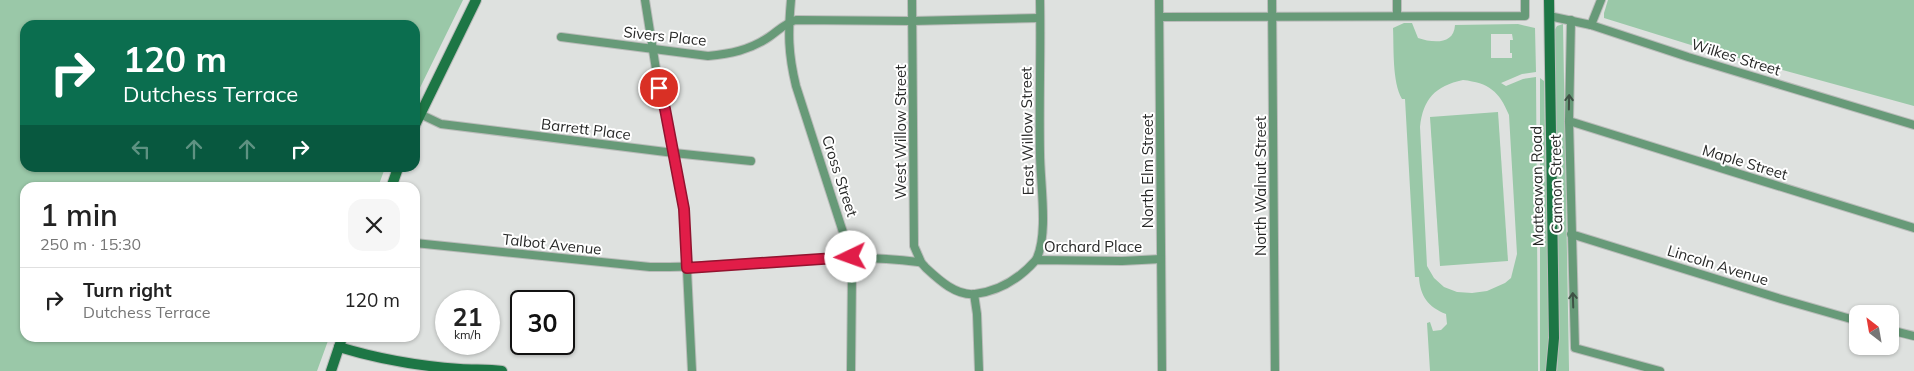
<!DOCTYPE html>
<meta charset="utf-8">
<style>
:root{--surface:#fff;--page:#f6f6f6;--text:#222;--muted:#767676;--line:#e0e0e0}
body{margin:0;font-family:Mulish,sans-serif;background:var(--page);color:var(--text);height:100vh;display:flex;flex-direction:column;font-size:19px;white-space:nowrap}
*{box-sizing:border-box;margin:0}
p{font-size:16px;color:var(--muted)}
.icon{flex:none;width:28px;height:28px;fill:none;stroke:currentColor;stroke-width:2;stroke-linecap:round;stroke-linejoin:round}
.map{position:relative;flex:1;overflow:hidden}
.side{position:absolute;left:20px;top:182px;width:400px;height:160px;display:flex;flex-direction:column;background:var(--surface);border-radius:15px;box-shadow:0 1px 4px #0004}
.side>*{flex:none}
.banner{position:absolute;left:20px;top:20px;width:400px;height:152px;border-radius:15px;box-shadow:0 1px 4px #0004;background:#0b6e4f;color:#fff;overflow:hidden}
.needle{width:32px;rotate:329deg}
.fabs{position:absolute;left:1849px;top:305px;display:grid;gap:10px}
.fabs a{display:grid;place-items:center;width:50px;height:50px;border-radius:10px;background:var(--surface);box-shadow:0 1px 4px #0004;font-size:25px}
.speed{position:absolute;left:435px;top:290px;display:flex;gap:10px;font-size:25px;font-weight:700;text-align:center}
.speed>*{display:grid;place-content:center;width:65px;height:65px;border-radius:50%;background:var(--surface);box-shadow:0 1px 4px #0004;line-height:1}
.speed small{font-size:12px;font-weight:400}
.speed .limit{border:2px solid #111;border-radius:8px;background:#fff;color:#111}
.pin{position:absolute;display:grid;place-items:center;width:42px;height:42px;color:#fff;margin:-21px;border:2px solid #fff;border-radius:50%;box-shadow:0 1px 5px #0007}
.me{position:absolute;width:55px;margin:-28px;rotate:267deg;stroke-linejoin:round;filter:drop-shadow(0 0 4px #0008)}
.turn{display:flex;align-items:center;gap:18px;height:105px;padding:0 20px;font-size:22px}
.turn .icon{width:65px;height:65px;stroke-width:2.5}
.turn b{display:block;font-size:35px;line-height:42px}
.lanes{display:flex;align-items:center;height:48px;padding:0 20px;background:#0003;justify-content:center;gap:25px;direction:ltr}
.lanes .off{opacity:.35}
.round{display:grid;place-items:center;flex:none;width:52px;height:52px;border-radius:15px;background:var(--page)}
.headline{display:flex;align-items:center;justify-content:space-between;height:85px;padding:0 20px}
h1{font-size:30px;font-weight:600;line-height:38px}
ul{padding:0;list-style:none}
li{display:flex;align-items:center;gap:15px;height:65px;padding:0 20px;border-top:1px solid var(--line)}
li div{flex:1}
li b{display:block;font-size:19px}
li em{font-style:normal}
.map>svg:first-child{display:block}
.green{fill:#9ac8a8;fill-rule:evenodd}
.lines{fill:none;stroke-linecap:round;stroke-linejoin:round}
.street-casing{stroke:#babcba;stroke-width:10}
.secondary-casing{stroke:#babcba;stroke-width:12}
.street{stroke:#679a78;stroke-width:8}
.secondary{stroke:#1d7645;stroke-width:10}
.oneway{stroke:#3e5144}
.route-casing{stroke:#92132f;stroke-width:12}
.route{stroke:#e11d48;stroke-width:9}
.labels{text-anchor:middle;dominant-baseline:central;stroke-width:4;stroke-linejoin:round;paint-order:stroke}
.street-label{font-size:15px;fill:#282928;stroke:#fff}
</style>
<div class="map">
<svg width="1914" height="371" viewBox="0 0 1914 371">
<rect width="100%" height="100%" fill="#dee1df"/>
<g class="green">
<path d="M 0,0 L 463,0 L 415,98 L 415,25 L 25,25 L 25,168 L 385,168 L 378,187 L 25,188 L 25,338 L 329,338 L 317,371 L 0,371 Z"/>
<path d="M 1608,0 L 1914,0 L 1914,106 L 1691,45 L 1604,18 L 1604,13 Z"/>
<path d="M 1404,23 L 1412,23 L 1418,38 C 1433,43 1454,45 1455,25 L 1518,24 L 1535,28 L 1536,72 L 1522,74 L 1501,83 L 1506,86 L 1523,79 L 1536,77 L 1538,371 L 1430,371 L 1427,323 L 1430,322 L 1433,331 L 1441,330 L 1447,324 L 1446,314 C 1428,307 1420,296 1419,277 L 1415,277 L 1405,99 L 1402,99 C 1392,82 1394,47 1393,28 ZM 1491,34 L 1512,34 L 1513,40 L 1510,40 L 1510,53 L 1512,53 L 1512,58 L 1491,58 ZM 1463,80 C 1489,83 1499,91 1509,115 L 1517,254 L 1511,278 L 1505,283 L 1487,291 L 1472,293 L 1457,292 L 1444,287 L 1434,278 L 1427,266 L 1420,127 C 1423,99 1435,86 1463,80 Z"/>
<path d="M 1563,24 L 1569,369 L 1569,371 L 1557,371 L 1559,335 L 1554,31 L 1557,26 Z"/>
<path d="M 1540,78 L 1544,81 L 1549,338 L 1546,371 L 1540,371 Z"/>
<path d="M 1498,112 L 1508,261 L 1440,266 L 1430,117 Z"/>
</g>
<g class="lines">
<defs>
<g id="street">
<path d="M 645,0 L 659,88 L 665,109 L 684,209 L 692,371"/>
<path d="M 791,0 C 788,33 788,53 796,86 L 851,257 L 852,272 L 851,371"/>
<path d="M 912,0 L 914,246 L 921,262"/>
<path d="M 1159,0 L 1162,371"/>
<path d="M 1272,0 L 1275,371"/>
<path d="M 1397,0 L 1397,16"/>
<path d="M 1549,16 L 1591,25 L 1688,57 L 1914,125"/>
<path d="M 1160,17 L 1525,16 L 1525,0"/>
<path d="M 1571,20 L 1569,121 L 1575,348 L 1660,371"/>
<path d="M 1591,25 L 1601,0"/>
<path d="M 561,37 L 708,56 C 730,54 750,50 769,37 C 778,31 785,23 796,20 L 912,21 L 1040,18"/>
<path d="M 420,114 L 441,124 L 674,153 L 751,161"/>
<path d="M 1569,121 L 1914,228"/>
<path d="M 1571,234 L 1781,299 L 1858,321"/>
<path d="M 415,243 L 650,267 C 739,269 828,250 918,262 C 922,262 923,265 926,268 C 939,280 956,296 975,294 C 1000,291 1020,278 1036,260 L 1122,261 L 1161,259"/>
<path d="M 1036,260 C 1049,234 1040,183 1040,153 C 1039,102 1041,51 1040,0"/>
<path d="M 974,294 L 977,314 L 979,371"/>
<path d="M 1890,330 L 1914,336"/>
</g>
<g id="secondary">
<path d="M 1549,0 L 1554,338 L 1551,371"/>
<path d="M 415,125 L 476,0"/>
<path d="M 391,188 L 398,168"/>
<path d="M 339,347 C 378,359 419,366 460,369 C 474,370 488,369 502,371"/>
<path d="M 331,371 L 342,338"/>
</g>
</defs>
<use href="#street" class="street-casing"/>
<use href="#secondary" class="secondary-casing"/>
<use href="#street" class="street"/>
<use href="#secondary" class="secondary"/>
</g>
<defs><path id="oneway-shaft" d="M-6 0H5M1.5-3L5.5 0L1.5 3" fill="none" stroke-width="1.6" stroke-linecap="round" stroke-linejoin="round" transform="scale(1.25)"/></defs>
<g class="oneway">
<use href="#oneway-shaft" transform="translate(1569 102) rotate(-89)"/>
<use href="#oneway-shaft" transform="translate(1573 300) rotate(-92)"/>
</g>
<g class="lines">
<defs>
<path id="route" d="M 659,88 L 665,109 L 684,209 L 687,268 L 851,257"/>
</defs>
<use href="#route" class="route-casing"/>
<use href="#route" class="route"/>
</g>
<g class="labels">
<g class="street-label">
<text transform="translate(665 36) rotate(6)">Sivers Place</text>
<text transform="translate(1736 57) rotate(17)">Wilkes Street</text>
<text transform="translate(586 129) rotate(7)">Barrett Place</text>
<text transform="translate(1027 131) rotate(-91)">East Willow Street</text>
<text transform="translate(900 132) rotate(-90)">West Willow Street</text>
<text transform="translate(1745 162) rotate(17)">Maple Street</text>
<text transform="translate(1147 171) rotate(-90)">North Elm Street</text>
<text transform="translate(840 176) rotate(72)">Cross Street</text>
<text transform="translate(1556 184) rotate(-91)">Cannon Street</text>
<text transform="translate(1260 186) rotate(-90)">North Walnut Street</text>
<text transform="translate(1537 186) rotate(-91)">Matteawan Road</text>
<text transform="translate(552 244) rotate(6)">Talbot Avenue</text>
<text x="1093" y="246">Orchard Place</text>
<text transform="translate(1718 265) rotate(17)">Lincoln Avenue</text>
</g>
</g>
</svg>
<div class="fabs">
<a><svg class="needle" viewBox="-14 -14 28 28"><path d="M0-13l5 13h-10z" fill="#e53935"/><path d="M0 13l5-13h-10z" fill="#767676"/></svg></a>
</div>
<div class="speed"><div>21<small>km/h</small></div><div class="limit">30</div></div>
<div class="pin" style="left:659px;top:88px;background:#d93025"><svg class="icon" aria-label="arrive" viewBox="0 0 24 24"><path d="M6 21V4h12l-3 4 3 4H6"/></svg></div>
<svg class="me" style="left:851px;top:257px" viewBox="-20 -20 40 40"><circle r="19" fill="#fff"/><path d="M0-13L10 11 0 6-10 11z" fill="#e11d48"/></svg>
<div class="banner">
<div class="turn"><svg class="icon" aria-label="right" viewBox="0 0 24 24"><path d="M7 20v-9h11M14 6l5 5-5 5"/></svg><div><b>120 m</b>Dutchess Terrace</div></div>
<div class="lanes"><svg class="icon off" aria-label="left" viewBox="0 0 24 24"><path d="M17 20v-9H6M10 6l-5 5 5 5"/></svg><svg class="icon off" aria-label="ahead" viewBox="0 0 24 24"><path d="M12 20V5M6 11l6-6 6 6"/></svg><svg class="icon off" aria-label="ahead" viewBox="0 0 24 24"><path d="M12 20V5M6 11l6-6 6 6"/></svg><svg class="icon" aria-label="right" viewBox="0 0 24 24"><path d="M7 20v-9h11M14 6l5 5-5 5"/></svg></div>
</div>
<section class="side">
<div class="headline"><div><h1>1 min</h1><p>250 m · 15:30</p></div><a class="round"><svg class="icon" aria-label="close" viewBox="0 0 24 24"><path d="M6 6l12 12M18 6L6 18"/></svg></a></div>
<ul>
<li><svg class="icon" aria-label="right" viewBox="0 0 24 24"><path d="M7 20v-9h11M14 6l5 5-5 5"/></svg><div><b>Turn right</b><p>Dutchess Terrace</p></div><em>120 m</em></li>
</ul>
</section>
</div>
